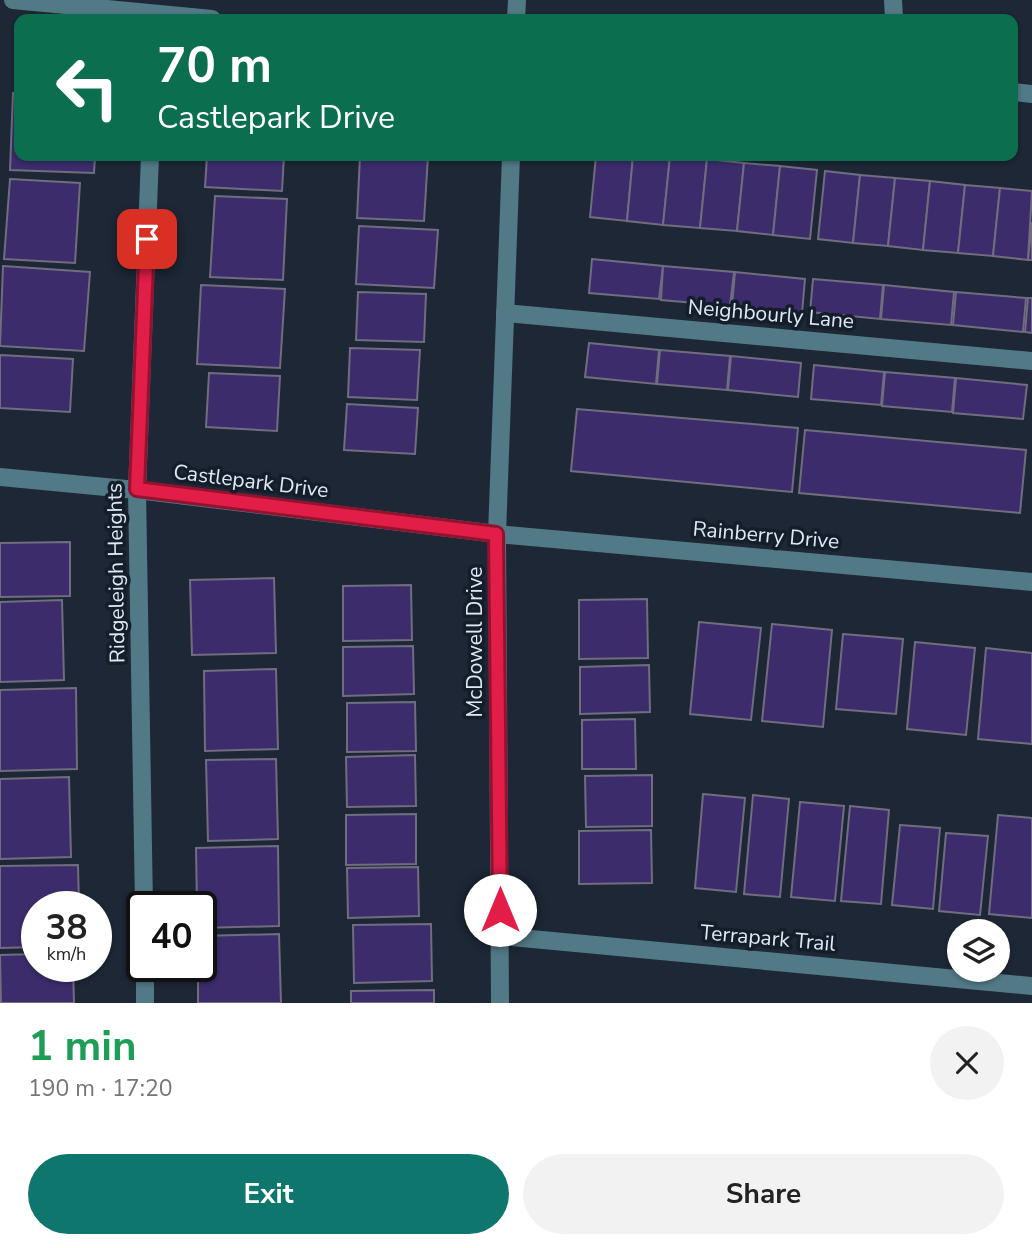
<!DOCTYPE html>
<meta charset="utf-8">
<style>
:root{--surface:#fff;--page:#f2f2f2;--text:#222;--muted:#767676;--accent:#0f766e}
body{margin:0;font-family:"Nunito Sans",sans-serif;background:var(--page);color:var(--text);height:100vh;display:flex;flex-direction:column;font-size:26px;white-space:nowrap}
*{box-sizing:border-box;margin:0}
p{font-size:23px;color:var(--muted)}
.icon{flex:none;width:38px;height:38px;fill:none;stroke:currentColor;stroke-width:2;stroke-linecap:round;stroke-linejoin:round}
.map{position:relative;height:1003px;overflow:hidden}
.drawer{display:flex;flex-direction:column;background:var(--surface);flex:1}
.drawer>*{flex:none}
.top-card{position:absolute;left:14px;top:14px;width:1004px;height:147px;border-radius:14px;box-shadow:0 2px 5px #0004;background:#0b6e4f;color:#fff;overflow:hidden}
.controls{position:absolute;left:947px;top:919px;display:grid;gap:14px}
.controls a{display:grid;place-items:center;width:63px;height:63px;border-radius:50%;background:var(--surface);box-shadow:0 2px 5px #0004;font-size:35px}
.speed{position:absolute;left:21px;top:891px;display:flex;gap:14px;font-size:35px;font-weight:700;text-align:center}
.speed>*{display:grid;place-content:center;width:91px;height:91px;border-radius:50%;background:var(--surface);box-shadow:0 2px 5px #0004;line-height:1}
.speed small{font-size:18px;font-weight:400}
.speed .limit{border:4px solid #111;border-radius:10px;background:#fff;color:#111}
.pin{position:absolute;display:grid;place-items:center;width:60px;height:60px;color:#fff;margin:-30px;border-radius:14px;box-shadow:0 4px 10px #0006}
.me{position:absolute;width:77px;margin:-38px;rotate:0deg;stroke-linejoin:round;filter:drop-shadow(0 0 5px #0008)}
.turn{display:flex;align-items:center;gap:24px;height:147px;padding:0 28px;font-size:32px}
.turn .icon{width:91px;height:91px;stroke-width:2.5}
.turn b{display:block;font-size:49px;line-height:60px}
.round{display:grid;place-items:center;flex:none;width:74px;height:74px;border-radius:37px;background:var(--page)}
.overview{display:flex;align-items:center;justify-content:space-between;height:119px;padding:0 28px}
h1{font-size:42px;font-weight:700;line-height:52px;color:#1e9e55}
.action{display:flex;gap:14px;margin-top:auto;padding:14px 28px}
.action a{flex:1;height:80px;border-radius:42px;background:var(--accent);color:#fff;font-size:28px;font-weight:700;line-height:80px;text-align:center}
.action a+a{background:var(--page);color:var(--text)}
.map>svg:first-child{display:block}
.building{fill:#3c2c6c;stroke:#6f6d7f;stroke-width:2}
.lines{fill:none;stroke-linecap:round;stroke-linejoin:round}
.minor{stroke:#527986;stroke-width:18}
.route-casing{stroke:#92132f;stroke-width:18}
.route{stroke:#e11d48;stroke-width:12}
.labels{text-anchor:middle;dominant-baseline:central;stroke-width:7;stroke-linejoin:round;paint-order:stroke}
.street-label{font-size:21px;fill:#e1e8f2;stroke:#141e2b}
</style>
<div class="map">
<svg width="1032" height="1003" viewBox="0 0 1032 1003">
<rect width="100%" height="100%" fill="#1d2735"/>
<g class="building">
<path d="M 13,93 L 19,93 L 19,156 L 95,156 L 94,173 L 10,170 Z"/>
<path d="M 207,156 L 284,156 L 282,191 L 205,187 Z"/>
<path d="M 360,156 L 428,156 L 424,221 L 357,218 Z"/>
<path d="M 596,156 L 633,156 L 627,221 L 590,217 Z"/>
<path d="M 633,156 L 670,156 L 663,225 L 627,221 Z"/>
<path d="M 670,156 L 707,159 L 700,228 L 663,225 Z"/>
<path d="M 707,159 L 744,163 L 737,231 L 700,228 Z"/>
<path d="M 744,163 L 780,166 L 773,235 L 737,231 Z"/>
<path d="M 780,166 L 817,170 L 810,239 L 773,235 Z"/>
<path d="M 825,171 L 860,175 L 853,243 L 818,239 Z"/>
<path d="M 860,175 L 895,178 L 888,246 L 853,243 Z"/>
<path d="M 895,178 L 930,181 L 923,250 L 888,246 Z"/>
<path d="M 10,179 L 80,183 L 75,263 L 4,259 Z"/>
<path d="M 930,181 L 965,185 L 958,253 L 923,250 Z"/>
<path d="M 965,185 L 1000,188 L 993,256 L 958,253 Z"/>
<path d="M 1000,188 L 1032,191 L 1028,260 L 993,256 Z"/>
<path d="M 215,196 L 287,199 L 283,280 L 210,277 Z"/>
<path d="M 1032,222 L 1032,260 L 1028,260 Z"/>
<path d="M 359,226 L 438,230 L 434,288 L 356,284 Z"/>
<path d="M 592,259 L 663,266 L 659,299 L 589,293 Z"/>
<path d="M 3,266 L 90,272 L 84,351 L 0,346 Z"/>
<path d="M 663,266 L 734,272 L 730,306 L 661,300 Z"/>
<path d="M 735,272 L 805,279 L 802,313 L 732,306 Z"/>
<path d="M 813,279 L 883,285 L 880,319 L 810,312 Z"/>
<path d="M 201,285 L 285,289 L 280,368 L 197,364 Z"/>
<path d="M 884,285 L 954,292 L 951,325 L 881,319 Z"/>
<path d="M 358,292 L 426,294 L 424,342 L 356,340 Z"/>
<path d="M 956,292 L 1026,298 L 1023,332 L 953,325 Z"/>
<path d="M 1028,298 L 1032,298 L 1032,333 L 1025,332 Z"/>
<path d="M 589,343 L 659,350 L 656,384 L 585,377 Z"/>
<path d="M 350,348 L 420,350 L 417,400 L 348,397 Z"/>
<path d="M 660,350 L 730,356 L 727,390 L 657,384 Z"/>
<path d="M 0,355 L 73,359 L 70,412 L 0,408 Z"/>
<path d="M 731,356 L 801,363 L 798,397 L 728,390 Z"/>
<path d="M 814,365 L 884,372 L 881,405 L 811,399 Z"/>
<path d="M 885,372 L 955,378 L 952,412 L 882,406 Z"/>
<path d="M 209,373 L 280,376 L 277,431 L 206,427 Z"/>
<path d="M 956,378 L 1027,385 L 1023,419 L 953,413 Z"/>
<path d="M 347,404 L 418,408 L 415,454 L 344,450 Z"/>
<path d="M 577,409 L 798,428 L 792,492 L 571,471 Z"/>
<path d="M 805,430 L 1026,450 L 1020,513 L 799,493 Z"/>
<path d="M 70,542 L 70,596 L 0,597 L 0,543 Z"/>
<path d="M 274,578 L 276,653 L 192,655 L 190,580 Z"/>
<path d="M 411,585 L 412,640 L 343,641 L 343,586 Z"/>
<path d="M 647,599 L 648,658 L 579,659 L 579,600 Z"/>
<path d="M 62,600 L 64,680 L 0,682 L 0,602 Z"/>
<path d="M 699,622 L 761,628 L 751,720 L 690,714 Z"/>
<path d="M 772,624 L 832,630 L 823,727 L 762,721 Z"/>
<path d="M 843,634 L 903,639 L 896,714 L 836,709 Z"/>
<path d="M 915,642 L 975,648 L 966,735 L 907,729 Z"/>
<path d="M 413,646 L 414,694 L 343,696 L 343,647 Z"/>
<path d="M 986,648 L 1032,653 L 1032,744 L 978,739 Z"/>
<path d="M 649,665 L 650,712 L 580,714 L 580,667 Z"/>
<path d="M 276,669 L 278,749 L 205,751 L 204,671 Z"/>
<path d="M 76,688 L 77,769 L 0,771 L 0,690 Z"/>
<path d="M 415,702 L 416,751 L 347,752 L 347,703 Z"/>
<path d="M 635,719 L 636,769 L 582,769 L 582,720 Z"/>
<path d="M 415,755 L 416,806 L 347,807 L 346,757 Z"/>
<path d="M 276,759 L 278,839 L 208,841 L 206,760 Z"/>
<path d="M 652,775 L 652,826 L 586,827 L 585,776 Z"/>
<path d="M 69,777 L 71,857 L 0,859 L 0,779 Z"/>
<path d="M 703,794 L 745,798 L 736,892 L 695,888 Z"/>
<path d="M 753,795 L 789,799 L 780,897 L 744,894 Z"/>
<path d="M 800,802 L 844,806 L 835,901 L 791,897 Z"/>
<path d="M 850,806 L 889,810 L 881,904 L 841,901 Z"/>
<path d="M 416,814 L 416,864 L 346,865 L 346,815 Z"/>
<path d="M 998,815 L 1032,818 L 1032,918 L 989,914 Z"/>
<path d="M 900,825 L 940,828 L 933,909 L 892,905 Z"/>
<path d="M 651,830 L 652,883 L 579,884 L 579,831 Z"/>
<path d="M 946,833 L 988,836 L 980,915 L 939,911 Z"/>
<path d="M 278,846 L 279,926 L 201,928 L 201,906 L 197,906 L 196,848 Z"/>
<path d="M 78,865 L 79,906 L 37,906 L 37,947 L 0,948 L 0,866 Z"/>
<path d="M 418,867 L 419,916 L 348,918 L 347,868 Z"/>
<path d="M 431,924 L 432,981 L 354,983 L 353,925 Z"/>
<path d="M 279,934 L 281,1003 L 198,1003 L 198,966 L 201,966 L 201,936 Z"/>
<path d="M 37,954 L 37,966 L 73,966 L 74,1003 L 1,1003 L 0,955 Z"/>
<path d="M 434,990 L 434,1003 L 351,1003 L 351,991 Z"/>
</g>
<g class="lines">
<g class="minor">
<path d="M 13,0 L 212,19"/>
<path d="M 893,0 L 894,19"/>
<path d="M 516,19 L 517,0"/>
<path d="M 1013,92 L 1032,94"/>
<path d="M 505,313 L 1032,361"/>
<path d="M 0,477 L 137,490 L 497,534 L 1032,582"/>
<path d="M 144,906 L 137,490 L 150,156"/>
<path d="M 500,936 L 1032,986"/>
<path d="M 145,966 L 145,1003"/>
<path d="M 500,1003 L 497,534 L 511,156"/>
</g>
</g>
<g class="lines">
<defs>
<path id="route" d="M 147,239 L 137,489 L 496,534 L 500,910"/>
</defs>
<use href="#route" class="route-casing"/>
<use href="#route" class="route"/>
</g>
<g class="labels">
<g class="street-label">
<text transform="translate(771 314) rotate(5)">Neighbourly Lane</text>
<text transform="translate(251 481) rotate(7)">Castlepark Drive</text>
<text transform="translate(766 535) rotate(5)">Rainberry Drive</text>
<text transform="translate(116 573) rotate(-91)">Ridgeleigh Heights</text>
<text transform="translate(475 642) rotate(-90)">McDowell Drive</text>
<text transform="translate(768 938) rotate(5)">Terrapark Trail</text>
</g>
</g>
</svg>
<div class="controls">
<a><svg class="icon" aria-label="layers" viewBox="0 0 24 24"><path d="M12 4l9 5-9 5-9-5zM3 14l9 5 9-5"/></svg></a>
</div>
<div class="speed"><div>38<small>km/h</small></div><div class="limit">40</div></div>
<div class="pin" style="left:147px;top:239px;background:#d93025"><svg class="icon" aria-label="arrive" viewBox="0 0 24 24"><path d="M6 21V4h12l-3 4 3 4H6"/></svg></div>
<svg class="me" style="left:500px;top:910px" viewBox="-20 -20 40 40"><circle r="19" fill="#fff"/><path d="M0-13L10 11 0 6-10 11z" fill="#e11d48"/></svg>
<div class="top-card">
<div class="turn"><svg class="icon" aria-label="left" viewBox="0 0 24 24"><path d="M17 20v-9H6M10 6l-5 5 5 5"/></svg><div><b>70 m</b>Castlepark Drive</div></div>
</div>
</div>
<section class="drawer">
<div class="overview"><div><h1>1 min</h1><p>190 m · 17:20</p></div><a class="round"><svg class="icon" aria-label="close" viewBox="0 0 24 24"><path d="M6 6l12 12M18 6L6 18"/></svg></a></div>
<div class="action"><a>Exit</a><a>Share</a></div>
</section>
